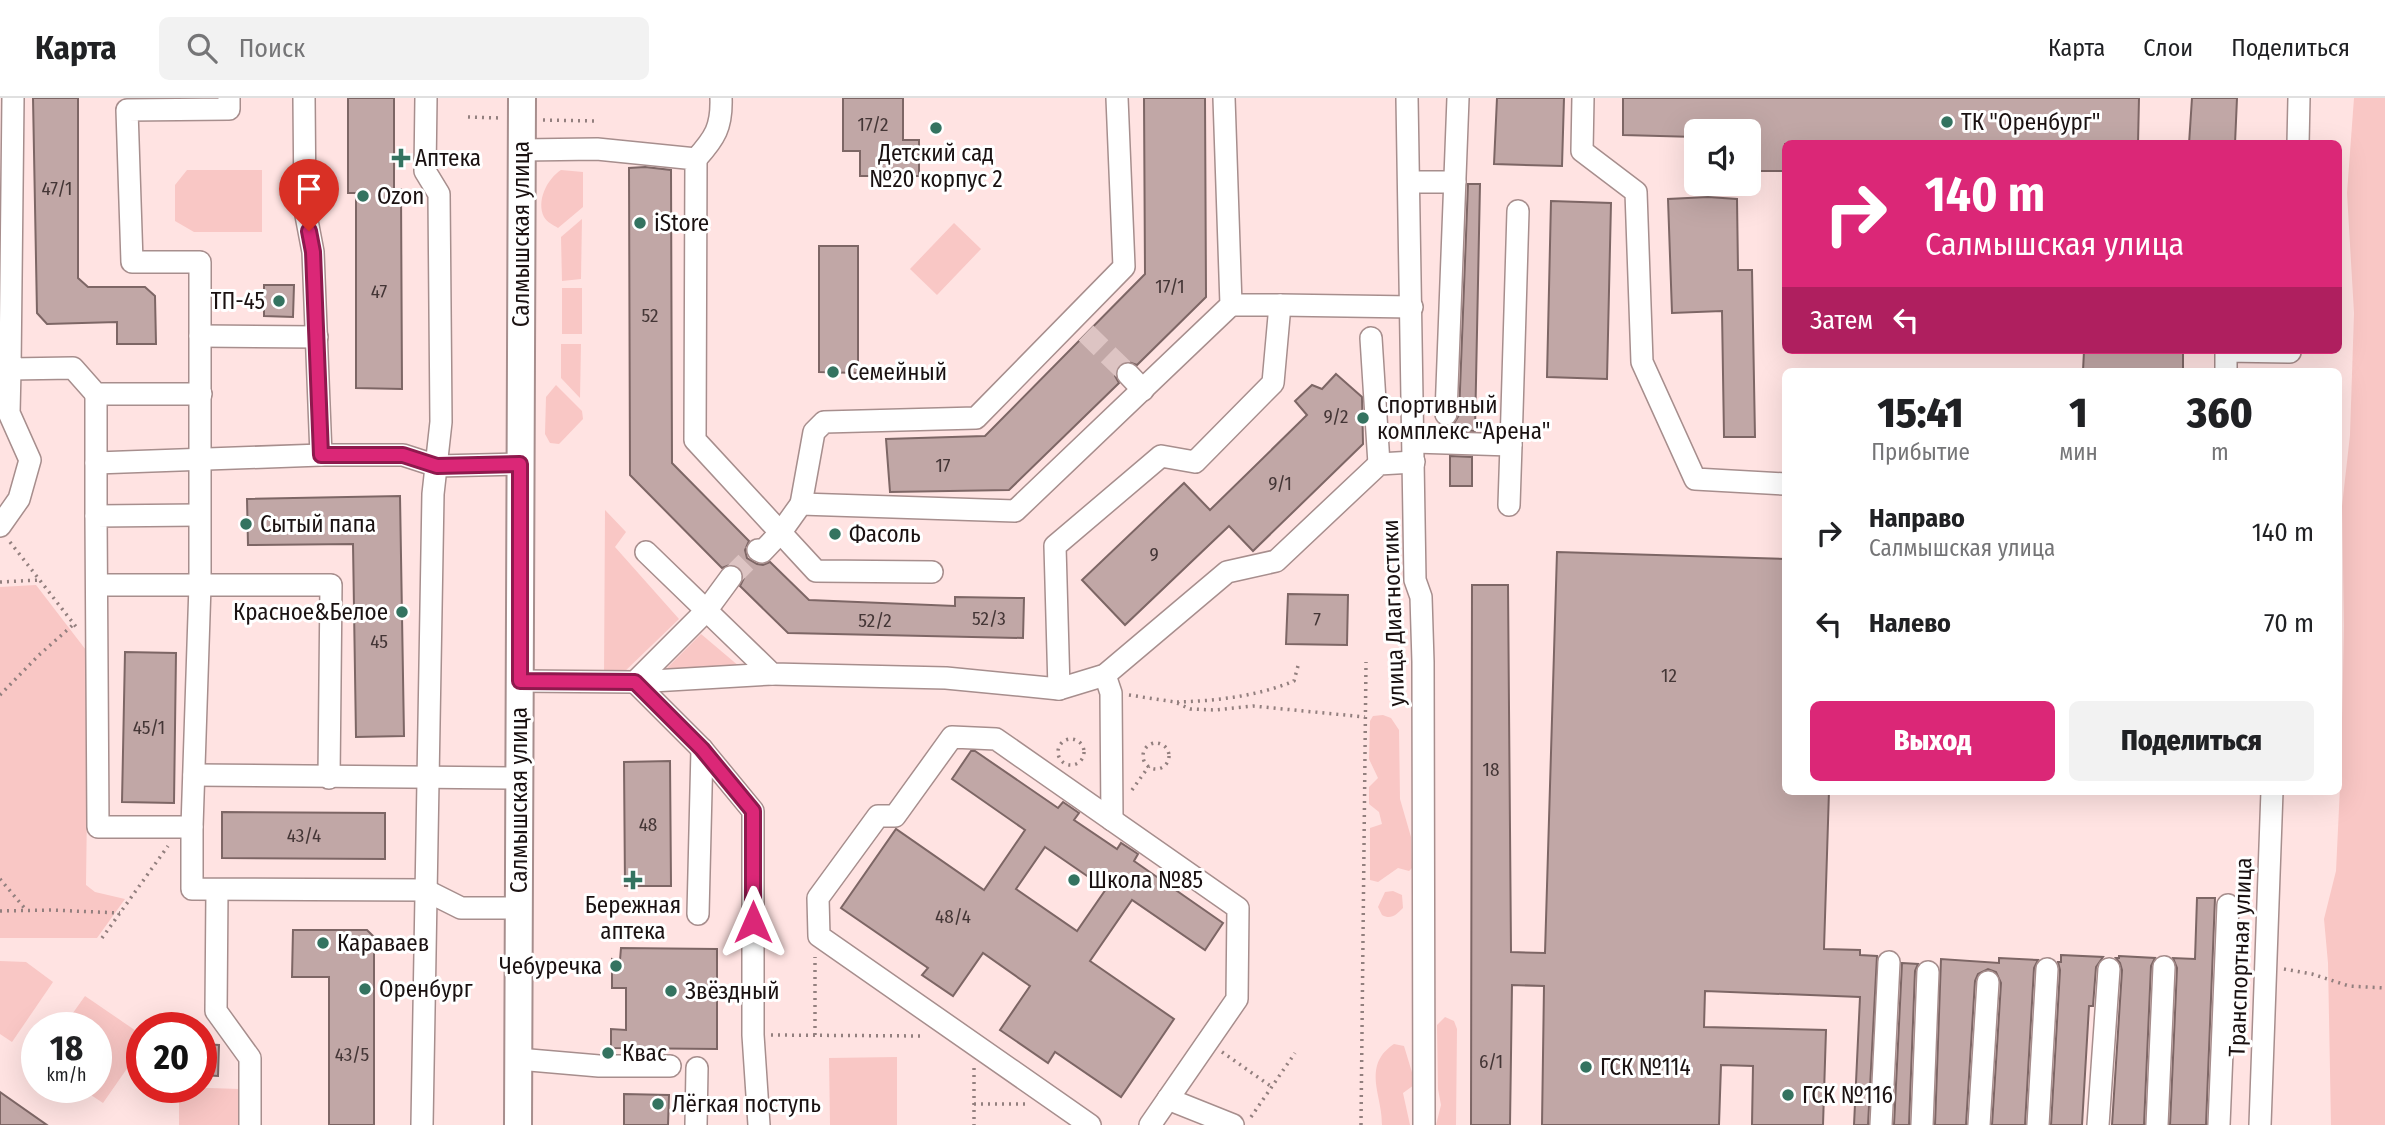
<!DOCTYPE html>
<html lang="ru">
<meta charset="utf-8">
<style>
:root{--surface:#fff;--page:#f2f2f2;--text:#202124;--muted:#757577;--line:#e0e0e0;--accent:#db2777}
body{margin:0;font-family:"Fira Sans Condensed",sans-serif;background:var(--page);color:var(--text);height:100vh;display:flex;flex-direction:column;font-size:26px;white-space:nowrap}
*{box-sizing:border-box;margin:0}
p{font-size:23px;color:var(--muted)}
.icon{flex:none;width:38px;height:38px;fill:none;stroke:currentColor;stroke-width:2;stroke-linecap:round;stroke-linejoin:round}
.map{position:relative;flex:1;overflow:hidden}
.panel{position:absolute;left:1782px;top:270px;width:560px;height:427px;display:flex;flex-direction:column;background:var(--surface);border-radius:10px;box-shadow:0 7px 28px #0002}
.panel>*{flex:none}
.top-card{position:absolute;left:1782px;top:42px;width:560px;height:214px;border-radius:10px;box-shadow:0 7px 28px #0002;background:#db2777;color:#fff;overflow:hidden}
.controls{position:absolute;left:1684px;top:21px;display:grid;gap:14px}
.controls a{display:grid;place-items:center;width:77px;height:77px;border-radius:10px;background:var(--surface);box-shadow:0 7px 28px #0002;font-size:35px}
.speed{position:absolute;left:21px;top:914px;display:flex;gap:14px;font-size:35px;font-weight:700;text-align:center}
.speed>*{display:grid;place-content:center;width:91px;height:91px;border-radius:50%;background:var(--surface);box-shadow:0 7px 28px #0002;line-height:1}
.speed small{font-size:18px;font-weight:400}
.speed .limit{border:10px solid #d22;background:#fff;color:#111}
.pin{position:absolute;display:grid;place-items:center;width:60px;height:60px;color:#fff;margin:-72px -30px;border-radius:50% 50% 50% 0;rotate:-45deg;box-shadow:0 0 7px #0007}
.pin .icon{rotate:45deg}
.me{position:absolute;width:77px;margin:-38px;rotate:0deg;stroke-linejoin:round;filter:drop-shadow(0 0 5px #0008)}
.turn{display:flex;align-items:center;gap:24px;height:147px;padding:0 28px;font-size:32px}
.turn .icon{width:91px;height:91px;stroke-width:2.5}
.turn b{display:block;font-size:49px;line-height:60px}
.then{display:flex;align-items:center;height:66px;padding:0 28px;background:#0003;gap:14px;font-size:26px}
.eta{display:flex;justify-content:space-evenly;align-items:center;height:119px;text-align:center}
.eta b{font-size:42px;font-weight:800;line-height:49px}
.action{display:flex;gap:14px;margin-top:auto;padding:14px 28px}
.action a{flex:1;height:80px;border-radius:10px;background:var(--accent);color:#fff;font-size:28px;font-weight:800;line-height:80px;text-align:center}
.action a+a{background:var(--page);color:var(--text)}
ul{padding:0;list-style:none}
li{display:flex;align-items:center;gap:21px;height:91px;padding:0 28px}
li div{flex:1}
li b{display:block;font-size:26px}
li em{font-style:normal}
header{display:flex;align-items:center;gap:42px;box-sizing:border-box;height:98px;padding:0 35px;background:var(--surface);border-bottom:2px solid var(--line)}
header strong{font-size:33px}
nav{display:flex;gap:38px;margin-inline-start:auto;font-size:24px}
.search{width:490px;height:63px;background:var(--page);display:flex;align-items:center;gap:18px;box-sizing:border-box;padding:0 24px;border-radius:10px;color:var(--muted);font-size:26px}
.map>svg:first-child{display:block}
.green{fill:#f9c7c5}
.building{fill:#c1a7a6;stroke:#7d6665;stroke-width:2;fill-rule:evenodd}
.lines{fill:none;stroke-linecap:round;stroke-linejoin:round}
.minor-tunnel{stroke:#ddc4c3;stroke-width:21;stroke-dasharray:21 10;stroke-linecap:butt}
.minor-casing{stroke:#a78e8d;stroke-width:24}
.major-casing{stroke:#a78e8d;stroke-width:30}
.path{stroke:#927f7e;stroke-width:3.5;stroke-dasharray:2 5;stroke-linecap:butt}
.minor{stroke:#fff;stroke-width:21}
.major{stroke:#fff;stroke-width:26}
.route-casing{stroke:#8e194d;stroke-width:18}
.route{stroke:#db2777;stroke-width:12}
.poi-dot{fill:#347360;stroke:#fff;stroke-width:2.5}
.labels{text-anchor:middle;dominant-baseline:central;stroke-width:6;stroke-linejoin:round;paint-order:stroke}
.number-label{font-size:19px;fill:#443636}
.poi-label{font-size:23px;fill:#1a1111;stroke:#fff;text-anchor:start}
.street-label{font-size:23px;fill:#1a1111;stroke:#fff}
</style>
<header>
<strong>Карта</strong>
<div class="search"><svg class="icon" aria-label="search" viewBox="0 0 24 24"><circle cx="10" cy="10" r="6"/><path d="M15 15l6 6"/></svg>Поиск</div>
<nav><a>Карта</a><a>Слои</a><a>Поделиться</a></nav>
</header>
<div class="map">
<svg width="2385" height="1027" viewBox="0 0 2385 1027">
<rect width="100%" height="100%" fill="#ffe3e2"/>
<g class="green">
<path d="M 2354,0 L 2385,0 L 2385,1027 L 2331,1027 L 2328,865 L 2324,821 L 2336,773 L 2341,668 L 2344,528 L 2342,408 L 2350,337 L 2354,215 L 2347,95 Z"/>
<path d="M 187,72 L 262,72 L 262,134 L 194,134 L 175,123 L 175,87 Z"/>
<path d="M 561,72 L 583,74 L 583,109 L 558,130 C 553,127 547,124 544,119 C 536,103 547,81 561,72 Z"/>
<path d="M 582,121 L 581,181 L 562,183 L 561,139 Z"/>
<path d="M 954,125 L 981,151 L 937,197 L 910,171 Z"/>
<rect x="562" y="190" width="20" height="46"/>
<path d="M 561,246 L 581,246 L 580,300 L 561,280 Z"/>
<path d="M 556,287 L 582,313 L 583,321 L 559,346 L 550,345 L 545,336 L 546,299 Z"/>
<path d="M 605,412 L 626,434 L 615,449 L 679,521 L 622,576 L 604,578 Z"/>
<path d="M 36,487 L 89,556 L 86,787 L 95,794 L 125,801 L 97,840 L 0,840 L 0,489 Z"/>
<path d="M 701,536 L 740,569 L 666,571 Z"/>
<path d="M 1383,617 L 1391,620 L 1399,632 L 1400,701 L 1411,739 L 1412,770 L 1409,773 L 1398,770 L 1378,784 L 1370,782 L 1370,730 L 1382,726 L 1379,714 L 1369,706 L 1369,689 L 1378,680 L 1369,661 L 1370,623 L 1373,618 Z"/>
<path d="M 1393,793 L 1402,797 L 1403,810 C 1396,817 1391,822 1382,817 L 1378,809 L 1385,794 Z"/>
<path d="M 0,863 L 26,864 L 53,884 L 12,944 L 0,936 Z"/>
<path d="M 85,898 L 142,937 L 142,949 L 103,1005 L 79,989 L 96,989 L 96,929 L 63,929 Z"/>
<path d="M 1445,919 L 1454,923 L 1457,931 L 1456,1027 L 1436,1027 L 1441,1007 L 1438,991 L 1437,927 Z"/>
<path d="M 1394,946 L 1404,948 L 1414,981 L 1414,987 L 1403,995 L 1410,1027 L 1382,1027 C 1383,998 1361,968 1394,946 Z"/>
<path d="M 897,959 L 897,1027 L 830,1027 L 829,960 Z"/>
<path d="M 179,989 L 240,991 L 239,1027 L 179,1027 Z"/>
</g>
<g class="building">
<path d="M 33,0 L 78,0 L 78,180 L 88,189 L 145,189 L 155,198 L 156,246 L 117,246 L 117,224 L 47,226 L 37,215 Z"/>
<path d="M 348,0 L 394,0 L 394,91 L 401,91 L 402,291 L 356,290 L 356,95 L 348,95 Z"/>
<path d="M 843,0 L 903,0 L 903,42 L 919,42 L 919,78 L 860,78 L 860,53 L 843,53 Z"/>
<path d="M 1144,0 L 1205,0 L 1206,199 L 1137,267 L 1126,263 L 1119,267 L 1115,278 L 1119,285 L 1009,392 L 890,394 L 886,341 L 985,338 L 1145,176 Z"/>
<path d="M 1497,0 L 1564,0 L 1562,68 L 1494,66 Z"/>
<path d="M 1623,0 L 2139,0 L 2138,46 L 1785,46 L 1785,73 L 1754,73 L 1755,33 L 1696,33 L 1696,39 L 1623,37 Z"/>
<path d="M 2192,0 L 2237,0 L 2235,46 L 2189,46 Z"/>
<path d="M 645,69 L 671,72 L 672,365 L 749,443 L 745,452 L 747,460 L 757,466 L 763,467 L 770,464 L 809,502 L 955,508 L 955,499 L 1024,500 L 1023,540 L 788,535 L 740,488 L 744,480 L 739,469 L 732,466 L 722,470 L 630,377 L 629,70 Z"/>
<path d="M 1468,86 L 1480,86 L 1475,333 L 1453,332 L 1453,327 L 1459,317 Z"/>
<path d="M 1708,99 L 1737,101 L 1738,172 L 1752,172 L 1755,339 L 1724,339 L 1722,213 L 1672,215 L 1668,101 Z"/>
<path d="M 1551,103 L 1611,105 L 1607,281 L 1547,279 Z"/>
<path d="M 819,148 L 858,148 L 858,275 L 819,274 Z"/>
<path d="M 264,187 L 294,187 L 293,219 L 264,218 Z"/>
<path d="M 2134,252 L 2183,252 L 2183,273 L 2083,273 L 2084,253 L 2134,254 Z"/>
<path d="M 1336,276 L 1362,299 L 1363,346 L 1253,453 L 1229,428 L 1125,527 L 1082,482 L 1184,385 L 1210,412 L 1307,317 L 1295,303 L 1312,287 L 1322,291 Z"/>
<path d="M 1450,358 L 1472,359 L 1472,388 L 1450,388 Z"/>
<path d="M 400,398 L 404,638 L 356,639 L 353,446 L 248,447 L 247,401 Z"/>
<path d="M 1557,454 L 1785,461 L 1785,693 L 1829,693 L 1824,851 L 1860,852 L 1860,857 L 1877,858 L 1868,1027 L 1854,1027 L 1860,899 L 1705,893 L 1704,929 L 1826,932 L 1823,1027 L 1752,1027 L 1753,968 L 1721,967 L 1719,1027 L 1542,1027 L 1544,888 L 1512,887 L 1510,1027 L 1471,1027 L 1472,487 L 1508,487 L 1511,854 L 1545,855 Z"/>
<path d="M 1288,496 L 1348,497 L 1347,547 L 1286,546 Z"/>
<path d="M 125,554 L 176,555 L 174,705 L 122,704 Z"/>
<path d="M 971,653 L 975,653 L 1058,710 L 1063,704 L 1079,715 L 1074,722 L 1117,751 L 1121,745 L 1138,756 L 1134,763 L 1223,825 L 1205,852 L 1132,802 L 1090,863 L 1174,921 L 1121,999 L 1055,954 L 1048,965 L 1000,932 L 1030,888 L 983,855 L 953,898 L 922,877 L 928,870 L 841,810 L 896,731 L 984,792 L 1025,732 L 952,681 ZM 1045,749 L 1106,791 L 1077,833 L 1016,791 Z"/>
<path d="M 670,663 L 671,788 L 625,788 L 624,664 Z"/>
<path d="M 222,714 L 385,715 L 385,761 L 222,760 Z"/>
<path d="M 2197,800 L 2215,800 L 2206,1027 L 2170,1027 L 2177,870 L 2173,860 L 2195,861 Z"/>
<path d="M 293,832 L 367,832 L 374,839 L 374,1027 L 329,1027 L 329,879 L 292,879 Z"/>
<path d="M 621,850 L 717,851 L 717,951 L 611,950 L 611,931 L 626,932 L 626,890 L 612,890 L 612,861 L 620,862 Z"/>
<path d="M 2061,857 L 2103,859 L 2096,869 L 2093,908 L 2089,908 L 2082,1027 L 2051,1027 L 2060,872 L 2058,864 L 2061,864 Z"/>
<path d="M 2119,858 L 2155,860 L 2151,868 L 2144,1027 L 2112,1027 L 2122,872 L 2120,865 L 2116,860 L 2119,860 Z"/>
<path d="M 1999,860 L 2038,862 L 2034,870 L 2025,1027 L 1992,1027 L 2001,885 L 1996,874 L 1988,871 L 1978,876 L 1975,883 L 1966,1027 L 1935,1027 L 1941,861 L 1999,865 Z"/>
<path d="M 1902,865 L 1918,866 L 1915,873 L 1909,1027 L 1894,1027 Z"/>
<path d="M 201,946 L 219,947 L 218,978 L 201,977 Z"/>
<path d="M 0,994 L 47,1027 L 0,1027 Z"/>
<path d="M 624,996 L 669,997 L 668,1027 L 624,1027 Z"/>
</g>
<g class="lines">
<g class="minor-tunnel">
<path d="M 1086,235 L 1128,276"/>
<path d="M 731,479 L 758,452"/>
</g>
<defs>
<g id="minor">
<path d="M 13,0 L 10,271 L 73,270 L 96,296 L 201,296"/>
<path d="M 229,0 L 229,11 L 127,12 L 132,164 L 200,164 L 200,487 L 192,729 L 192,791 L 425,792 L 461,810 L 519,810"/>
<path d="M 304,0 L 305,112 L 313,154 L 321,357 L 403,357 L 437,368 L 520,366"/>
<path d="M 1407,0 L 1415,482 L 1421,499 L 1423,564 L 1424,1027"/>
<path d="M 1583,0 L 1582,53 L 1636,94 L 1642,264 L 1695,381 L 1785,386"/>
<path d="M 2298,46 L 2299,0"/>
<path d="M 522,52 L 597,51 L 696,61 L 695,342 L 816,473 L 932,474"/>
<path d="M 696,61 C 715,40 722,29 721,0"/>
<path d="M 1409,84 L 1455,84"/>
<path d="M 1280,207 L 1412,209"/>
<path d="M 200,238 L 317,239"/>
<path d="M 1371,240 L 1379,366"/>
<path d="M 0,271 L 10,271 L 9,315 L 30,362 L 19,401 L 0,428"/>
<path d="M 2226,273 L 2226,253 L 2290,254"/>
<path d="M 1128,276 L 1143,292"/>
<path d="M 96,296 L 96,365 L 321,357"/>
<path d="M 1446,316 L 1458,0"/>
<path d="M 1414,344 L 1511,347 L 1518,113"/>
<path d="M 801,406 L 814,334 L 824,324 L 976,320 L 1124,169 L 1117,0"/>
<path d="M 1509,407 L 1511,347"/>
<path d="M 96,418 L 96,365"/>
<path d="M 758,452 L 762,454 L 781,434 L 801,406 L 1015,413 L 1231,207 L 1224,0"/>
<path d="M 646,454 L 772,576 L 946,580 L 1059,591 L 1105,577 L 1227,474 L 1276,463 L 1379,366 L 1414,364"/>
<path d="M 97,487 L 331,487 L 329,680"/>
<path d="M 1105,577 L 1111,595 L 1112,722"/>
<path d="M 520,583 L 635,584 L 706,513 L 731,479"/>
<path d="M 635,584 L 702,651 L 753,713 L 753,937 L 759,1027"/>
<path d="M 635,584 L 772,576"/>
<path d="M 1059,591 L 1055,448 L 1161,358 L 1195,364 L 1273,285 L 1280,207 L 1231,207"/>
<path d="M 194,677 L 519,680"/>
<path d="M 192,729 L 98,729 L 96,418 L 199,417"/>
<path d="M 217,792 L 216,913 L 250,960 L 250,1027"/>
<path d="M 698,816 L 702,651"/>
<path d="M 518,961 L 599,968 L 670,968"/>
<path d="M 1168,1001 L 1233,1027"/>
<path d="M 422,1027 L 433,396 L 441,324 L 439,96 L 425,73 L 426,0"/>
<path d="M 696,1027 L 697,970"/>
<path d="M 1090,1027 L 819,838 L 818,800 L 878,718 L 895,718 L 952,639 L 996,641 L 1238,810 L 1237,901 L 1150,1027"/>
<path d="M 1881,1027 L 1889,864"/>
<path d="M 1922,1027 L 1928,874"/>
<path d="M 1979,1027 L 1988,884"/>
<path d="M 2038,1027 L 2047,871"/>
<path d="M 2098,1027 L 2109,871"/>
<path d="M 2157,1027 L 2164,869"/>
<path d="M 2219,1027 L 2228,807"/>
<path d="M 2260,1027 L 2272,693"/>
</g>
<path id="major" d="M 518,1027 L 522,0"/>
</defs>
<use href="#minor" class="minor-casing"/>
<use href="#major" class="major-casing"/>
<g class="path">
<path d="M 468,19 L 501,20"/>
<path d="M 543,22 L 597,23"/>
<path d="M 10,444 L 77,530"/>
<path d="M 0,484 L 40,482"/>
<path d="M 0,597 L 39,557 L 74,526"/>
<path d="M 1129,597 L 1175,604 L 1190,611 L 1215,612 L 1253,608 L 1365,619"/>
<path d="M 1177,604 C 1216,603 1258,598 1294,583 L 1299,564"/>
<circle cx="1071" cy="654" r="13"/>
<circle cx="1156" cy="658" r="13"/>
<path d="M 1132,692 L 1149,668"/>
<path d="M 0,781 L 27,813"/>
<path d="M 0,813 L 51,812 L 120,815"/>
<path d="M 102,840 L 168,748"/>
<path d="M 2284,871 L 2312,876 L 2349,888 L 2385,890"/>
<path d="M 771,937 L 925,938"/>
<path d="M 815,937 L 815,859"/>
<path d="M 1222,954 L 1272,989"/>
<path d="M 974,970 L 974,1027"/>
<path d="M 974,1006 L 1025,1006"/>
<path d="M 1251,1019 L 1295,955"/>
<path d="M 1361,1027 L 1366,564"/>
</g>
<use href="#minor" class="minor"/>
<use href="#major" class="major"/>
</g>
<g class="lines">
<defs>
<path id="route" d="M 309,133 L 313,154 L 321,357 L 403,357 L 437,368 L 520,366 L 520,583 L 635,584 L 702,651 L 753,713 L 753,824"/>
</defs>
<use href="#route" class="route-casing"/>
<use href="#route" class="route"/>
</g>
<g class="poi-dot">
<circle cx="1947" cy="24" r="7"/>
<circle cx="936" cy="30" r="7"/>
<path d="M397.5 49.5h7v7h7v7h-7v7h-7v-7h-7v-7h7z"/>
<circle cx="363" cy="98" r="7"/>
<circle cx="640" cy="125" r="7"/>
<circle cx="279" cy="203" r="7"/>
<circle cx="833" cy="274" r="7"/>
<circle cx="1363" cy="320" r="7"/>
<circle cx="246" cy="426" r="7"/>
<circle cx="835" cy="436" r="7"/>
<circle cx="402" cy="514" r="7"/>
<path d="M629.5 771.5h7v7h7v7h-7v7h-7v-7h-7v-7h7z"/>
<circle cx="1074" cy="782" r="7"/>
<circle cx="323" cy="845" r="7"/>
<circle cx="616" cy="868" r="7"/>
<circle cx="365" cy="891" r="7"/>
<circle cx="671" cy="893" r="7"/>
<circle cx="608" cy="955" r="7"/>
<circle cx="1586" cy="969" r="7"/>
<circle cx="1788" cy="997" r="7"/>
<circle cx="658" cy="1006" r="7"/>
</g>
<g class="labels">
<g class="number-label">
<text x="873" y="26">17/2</text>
<text x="57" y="90">47/1</text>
<text x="1170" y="188">17/1</text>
<text x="379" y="193">47</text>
<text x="650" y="217">52</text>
<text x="1336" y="318">9/2</text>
<text x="943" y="367">17</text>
<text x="1280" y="385">9/1</text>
<text x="1154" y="456">9</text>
<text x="989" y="520">52/3</text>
<text x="1317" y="521">7</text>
<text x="875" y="522">52/2</text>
<text x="379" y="543">45</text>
<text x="1669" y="577">12</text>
<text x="149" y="629">45/1</text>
<text x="1491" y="671">18</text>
<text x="648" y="726">48</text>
<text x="304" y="737">43/4</text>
<text x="953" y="818">48/4</text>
<text x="352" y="956">43/5</text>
<text x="1491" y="963">6/1</text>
</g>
<g class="poi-label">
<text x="1961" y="24">ТК "Оренбург"</text>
<text x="936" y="55" text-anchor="middle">Детский сад<tspan x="936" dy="26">№20 корпус 2</tspan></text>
<text x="415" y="60">Аптека</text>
<text x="377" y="98">Ozon</text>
<text x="654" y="125">iStore</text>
<text x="265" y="203" text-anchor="end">ТП-45</text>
<text x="847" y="274">Семейный</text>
<text x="1377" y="307">Спортивный<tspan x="1377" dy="26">комплекс "Арена"</tspan></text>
<text x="260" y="426">Сытый папа</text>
<text x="849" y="436">Фасоль</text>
<text x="388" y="514" text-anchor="end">Красное&amp;Белое</text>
<text x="1088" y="782">Школа №85</text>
<text x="633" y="807" text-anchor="middle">Бережная<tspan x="633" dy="26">аптека</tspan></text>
<text x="337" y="845">Караваев</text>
<text x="602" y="868" text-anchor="end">Чебуречка</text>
<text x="379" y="891">Оренбург</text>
<text x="685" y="893">Звёздный</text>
<text x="622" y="955">Квас</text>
<text x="1600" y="969">ГСК №114</text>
<text x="1802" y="997">ГСК №116</text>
<text x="672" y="1006">Лёгкая поступь</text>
</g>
<g class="street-label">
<text transform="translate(521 136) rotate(-90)">Салмышская улица</text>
<text transform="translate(1393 515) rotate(-92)">улица Диагностики</text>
<text transform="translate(519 702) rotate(-90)">Салмышская улица</text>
<text transform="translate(2240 859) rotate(-88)">Транспортная улица</text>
</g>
</g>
</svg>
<div class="controls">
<a><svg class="icon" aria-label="sound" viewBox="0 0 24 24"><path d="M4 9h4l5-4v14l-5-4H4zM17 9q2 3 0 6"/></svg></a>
</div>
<div class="speed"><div>18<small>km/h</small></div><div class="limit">20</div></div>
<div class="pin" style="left:309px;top:133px;background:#d93025"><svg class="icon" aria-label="arrive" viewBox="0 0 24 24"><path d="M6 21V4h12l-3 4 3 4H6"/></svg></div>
<svg class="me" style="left:753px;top:824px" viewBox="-20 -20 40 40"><path d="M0-17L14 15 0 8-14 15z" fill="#db2777" stroke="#fff" stroke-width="4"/></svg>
<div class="top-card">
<div class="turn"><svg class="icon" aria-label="right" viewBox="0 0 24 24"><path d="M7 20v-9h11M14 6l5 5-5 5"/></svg><div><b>140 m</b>Салмышская улица</div></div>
<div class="then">Затем<svg class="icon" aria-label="left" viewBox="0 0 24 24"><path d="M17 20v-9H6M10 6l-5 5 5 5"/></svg></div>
</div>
<section class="panel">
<div class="eta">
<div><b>15:41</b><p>Прибытие</p></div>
<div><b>1</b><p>мин</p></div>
<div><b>360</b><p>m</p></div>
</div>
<ul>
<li><svg class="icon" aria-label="right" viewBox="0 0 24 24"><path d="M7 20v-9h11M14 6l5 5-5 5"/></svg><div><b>Направо</b><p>Салмышская улица</p></div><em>140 m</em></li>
<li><svg class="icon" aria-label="left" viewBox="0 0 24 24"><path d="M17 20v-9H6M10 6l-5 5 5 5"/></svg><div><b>Налево</b></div><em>70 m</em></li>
</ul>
<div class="action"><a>Выход</a><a>Поделиться</a></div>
</section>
</div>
